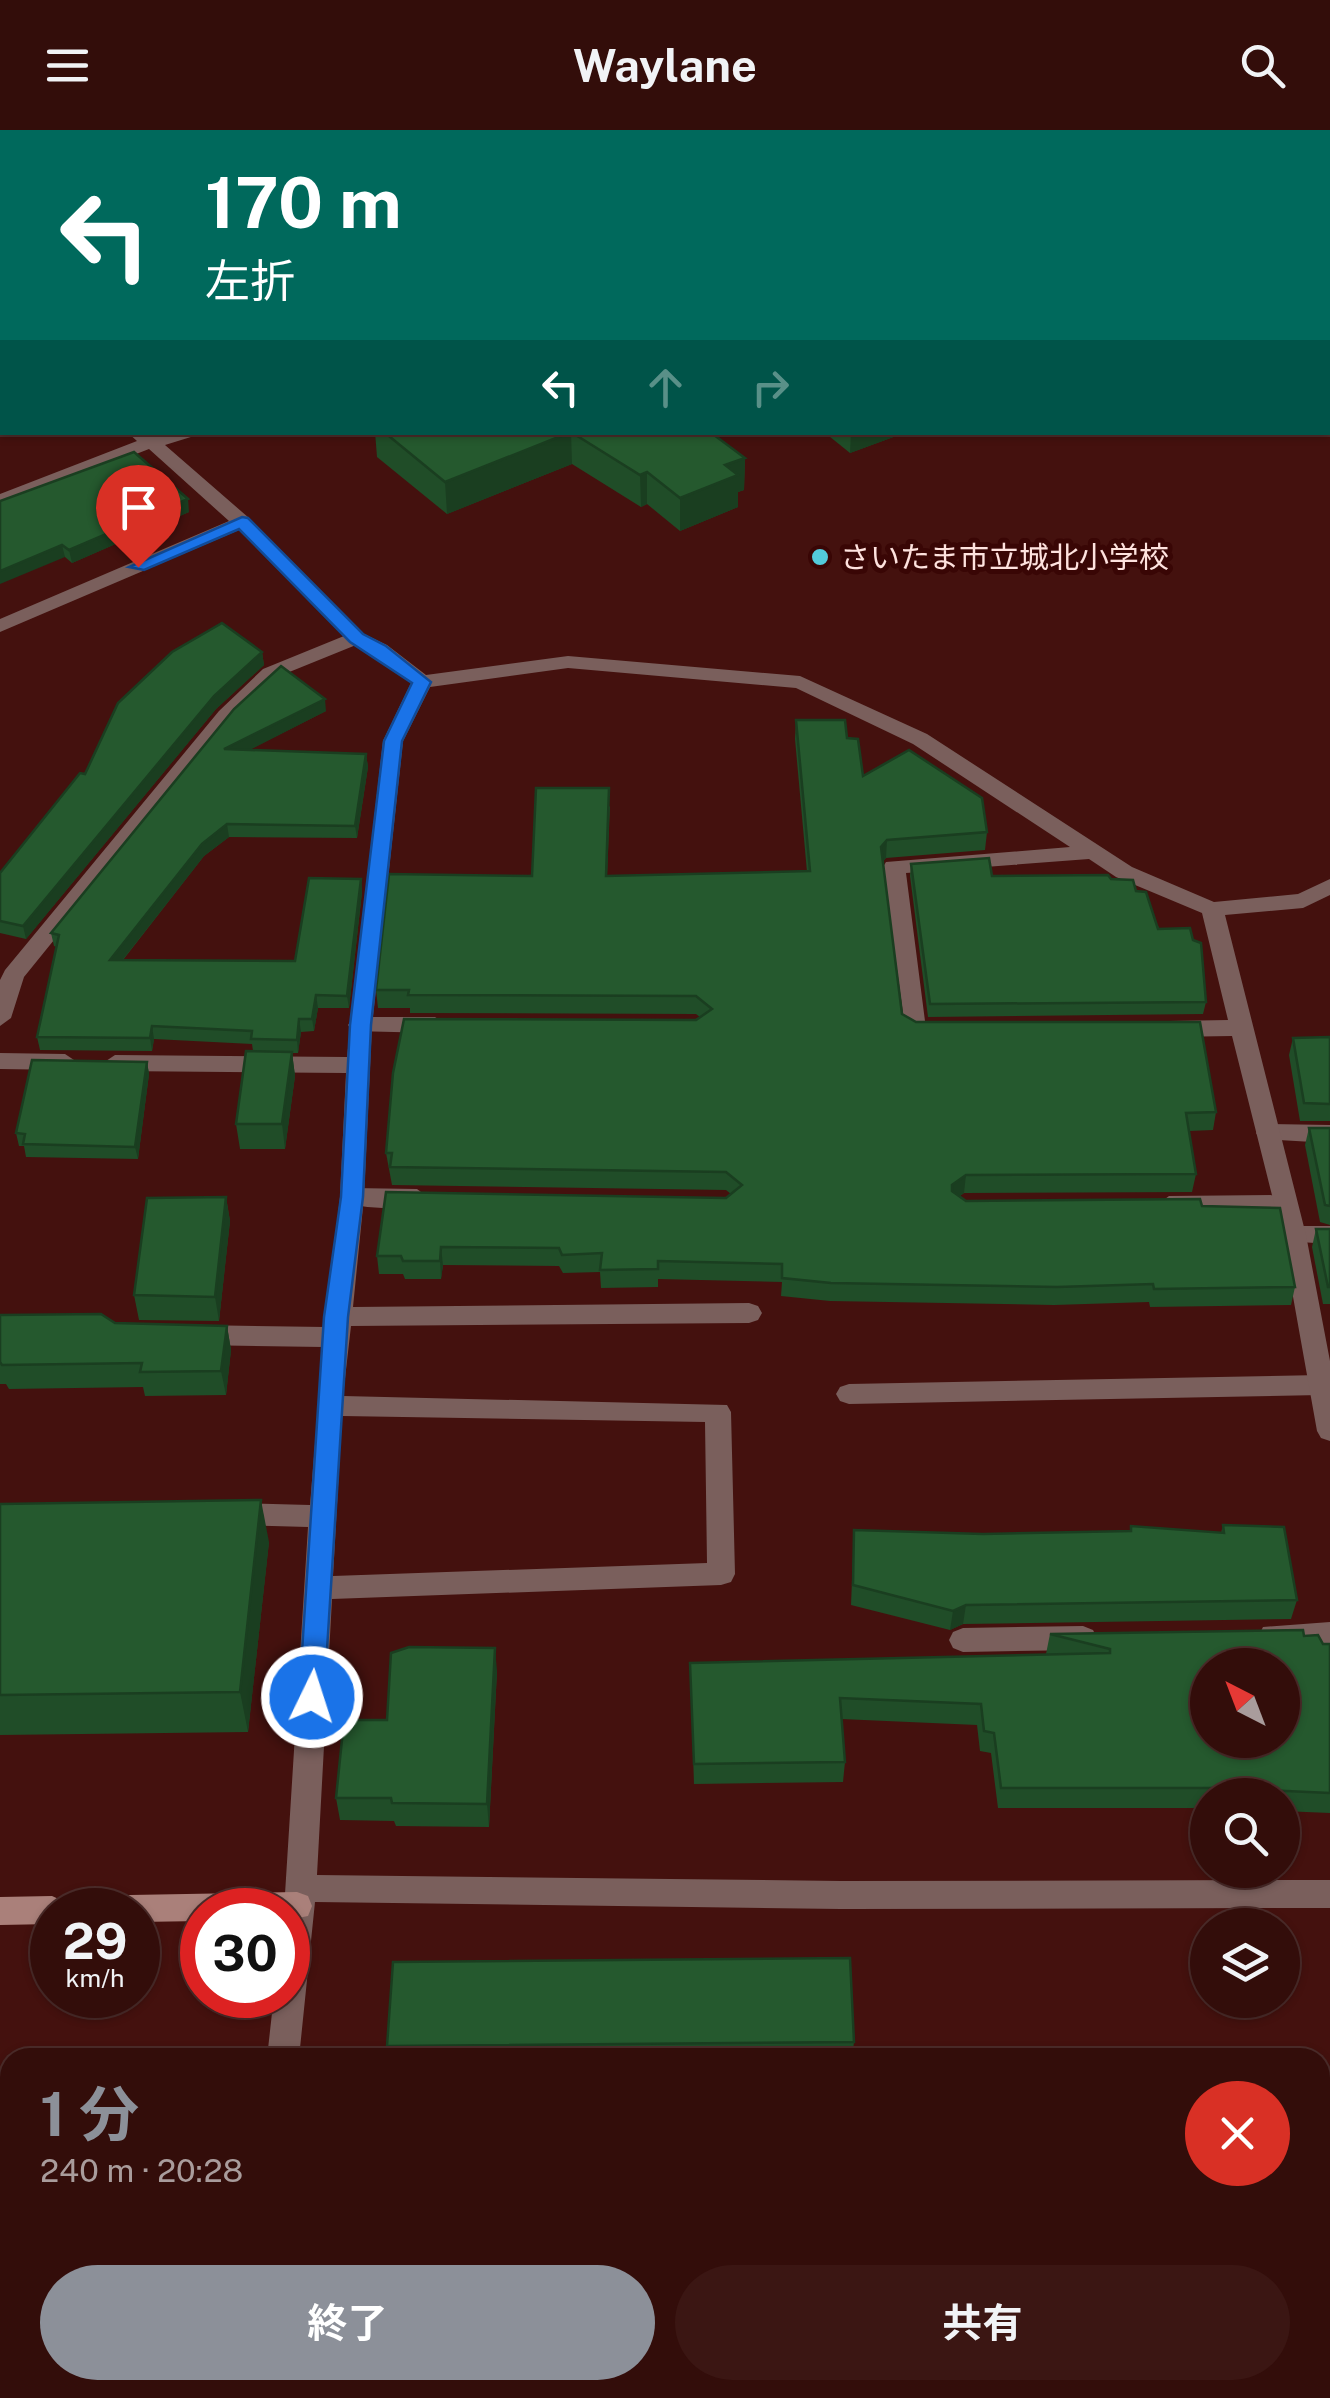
<!DOCTYPE html>
<html lang="ja">
<meta charset="utf-8">
<style>
:root{--surface:#330d0a;--page:#3b1613;--text:#f1f3f6;--muted:#a99c9c;--line:#4e2d2b;--accent:#8c9099}
body{margin:0;font-family:"Public Sans","Noto Sans JP",sans-serif;background:var(--page);color:var(--text);height:100vh;display:flex;flex-direction:column;font-size:38px;white-space:nowrap}
*{box-sizing:border-box;margin:0}
p{font-size:32px;color:var(--muted)}
.icon{flex:none;width:55px;height:55px;fill:none;stroke:currentColor;stroke-width:2;stroke-linecap:round;stroke-linejoin:round}
.map{position:relative;flex:1;overflow:hidden}
.sheet{position:absolute;left:0px;top:1918px;width:1330px;height:352px;display:flex;flex-direction:column;background:var(--surface);border-radius:30px 30px 0 0;box-shadow:0 2px 8px #0004,0 0 0 2px var(--line)}
.sheet>*{flex:none}
.top-card{position:absolute;left:0px;top:0px;width:1330px;height:305px;box-shadow:0 2px 8px #0004,0 0 0 2px var(--line);background:#00695c;color:#fff;overflow:hidden}
.needle{width:65px;rotate:318deg}
.tools{position:absolute;left:1190px;top:1518px;display:grid;gap:20px}
.tools a{display:grid;place-items:center;width:110px;height:110px;border-radius:50%;background:var(--surface);box-shadow:0 2px 8px #0004,0 0 0 2px var(--line);font-size:50px}
.speed{position:absolute;left:30px;top:1758px;display:flex;gap:20px;font-size:50px;font-weight:700;text-align:center}
.speed>*{display:grid;place-content:center;width:130px;height:130px;border-radius:50%;background:var(--surface);box-shadow:0 2px 8px #0004,0 0 0 2px var(--line);line-height:1}
.speed small{font-size:25px;font-weight:400}
.speed .limit{border:15px solid #d22;background:#fff;color:#111}
.pin{position:absolute;display:grid;place-items:center;width:85px;height:85px;color:#fff;margin:-102px -42px;border-radius:50% 50% 50% 0;rotate:-45deg;box-shadow:0 0 10px #0007}
.pin .icon{rotate:45deg}
.me{position:absolute;width:110px;margin:-55px;rotate:4deg;stroke-linejoin:round;filter:drop-shadow(0 0 8px #0008)}
.turn{display:flex;align-items:center;gap:35px;height:210px;padding:0 40px;font-size:45px}
.turn .icon{width:130px;height:130px;stroke-width:2.5}
.turn b{display:block;font-size:70px;line-height:85px}
.lanes{display:flex;align-items:center;height:95px;padding:0 40px;background:#0003;justify-content:center;gap:50px;direction:ltr}
.lanes .off{opacity:.35}
.round{display:grid;place-items:center;flex:none;width:105px;height:105px;border-radius:52px;background:var(--page)}
.head{display:flex;align-items:center;justify-content:space-between;height:170px;padding:0 40px}
h1{font-size:60px;font-weight:700;line-height:75px;color:var(--accent)}
.primary-button{display:flex;gap:20px;margin-top:auto;padding:20px 40px}
.primary-button a{flex:1;height:115px;border-radius:60px;background:var(--accent);color:#fff;font-size:40px;font-weight:700;line-height:115px;text-align:center}
.primary-button a+a{background:var(--page);color:var(--text)}
header{display:flex;justify-content:space-between;align-items:center;height:130px;padding:0 40px;background:var(--surface);font-size:45px;font-weight:700}
.map>svg:first-child{display:block}
.lines{fill:none;stroke-linecap:round;stroke-linejoin:round}
.lane{fill:#7a5f5c;fill-rule:evenodd}
.street{fill:#7a5f5c;fill-rule:evenodd}
.secondary{fill:#aa807a;fill-rule:evenodd}
.wall{fill:#204d28}
.shaded-wall{fill:#1a3e20}
.building{fill:#25592e;stroke:#1a3e20;stroke-width:2.5;fill-rule:evenodd}
.route{fill:#1a73e8;stroke:#114b97;stroke-width:2.5}
.poi-dot{fill:#53cbdb;stroke:#390605;stroke-width:4}
.labels{text-anchor:middle;dominant-baseline:central;stroke-width:10;stroke-linejoin:round;paint-order:stroke}
.far-poi-label{font-size:30px;fill:#fee2de;stroke:#390605;text-anchor:start}
</style>
<header><svg class="icon" aria-label="menu" viewBox="0 0 24 24"><path d="M4 6h16M4 12h16M4 18h16"/></svg>Waylane<svg class="icon" aria-label="search" viewBox="0 0 24 24"><circle cx="10" cy="10" r="6"/><path d="M15 15l6 6"/></svg></header>
<div class="map">
<svg width="1330" height="2268" viewBox="0 0 1330 2268">
<rect width="100%" height="100%" fill="#44110e"/>
<g class="lines">
<g class="lane">
<path d="M 360,887 L 435,887 L 447,895 L 435,903 L 352,901 L 348,895 L 352,889 Z"/>
<path d="M 1268,994 L 1330,995 L 1330,1013 L 1260,1009 L 1256,1003 L 1260,997 Z"/>
<path d="M 352,1058 L 417,1059 L 429,1068 C 420,1082 349,1081 340,1067 Z"/>
<path d="M 1286,1065 L 1298,1074 L 1286,1083 L 1169,1084 L 1157,1075 L 1169,1066 Z"/>
<path d="M 1294,1096 L 1330,1096 L 1330,1114 L 1285,1111 L 1282,1105 L 1285,1099 Z"/>
<path d="M 1321,1245 L 1330,1248 L 1330,1262 L 1321,1265 L 849,1274 L 840,1271 L 836,1264 L 840,1257 L 849,1254 Z"/>
</g>
<g class="street">
<rect x="0" y="229" width="2" height="11"/>
<path d="M 127,302 L 154,306 L 207,302 L 165,315 L 249,388 L 364,504 L 387,515 L 426,545 L 568,526 L 800,546 L 927,604 L 1132,737 L 1214,772 L 1298,764 L 1330,749 L 1330,765 L 1303,778 L 1225,785 L 1306,1105 L 1330,1231 L 1330,1311 L 1321,1308 L 1317,1301 L 1282,1105 L 1232,906 L 1170,907 L 1158,899 L 1170,891 L 1228,890 L 1202,783 L 1116,747 L 1089,729 L 906,743 L 925,891 L 948,893 L 952,899 L 940,907 L 906,905 L 883,737 L 886,732 L 1070,717 L 913,614 L 796,558 L 568,538 L 430,557 L 403,611 L 372,895 L 364,1067 L 353,1177 L 749,1173 L 758,1176 L 762,1183 L 758,1190 L 749,1193 L 351,1196 L 343,1266 L 727,1275 L 731,1282 L 735,1444 L 731,1452 L 721,1455 L 332,1469 L 317,1745 L 841,1751 L 1330,1750 L 1330,1778 L 841,1779 L 315,1772 L 299,1928 L 267,1928 L 274,1865 L 288,1865 L 288,1780 L 284,1780 L 308,1397 L 232,1395 L 222,1392 L 218,1384 L 222,1376 L 232,1373 L 310,1375 L 323,1217 L 196,1215 L 187,1212 L 183,1205 L 187,1198 L 196,1195 L 325,1197 L 340,1067 L 346,943 L 115,941 L 103,933 L 115,925 L 347,927 L 383,611 L 411,553 L 356,515 L 277,547 L 233,589 L 24,847 L 11,888 L 0,896 L 0,850 L 5,840 L 219,581 L 263,539 L 344,506 L 239,400 L 0,502 L 0,489 L 229,391 L 149,319 L 0,377 L 0,364 L 137,311 ZM 342,1286 L 705,1292 L 707,1433 L 333,1446 Z"/>
<path d="M 0,923 L 65,924 L 77,932 L 65,940 L 0,939 Z"/>
<path d="M 1330,1492 L 1330,1516 L 1273,1517 L 1263,1513 L 1259,1505 L 1263,1497 Z"/>
<path d="M 1083,1496 L 1093,1500 L 1097,1508 L 1093,1516 L 1083,1520 L 963,1522 L 953,1518 L 949,1510 L 953,1502 L 963,1498 Z"/>
<path d="M 234,2260 L 268,2260 L 267,2268 L 233,2268 Z"/>
</g>
<g class="secondary">
<path d="M 987,0 L 1007,0 L 1009,2 L 989,2 Z"/>
<path d="M 1328,130 L 1330,130 L 1330,141 L 1328,140 Z"/>
<path d="M 297,1762 L 308,1766 L 312,1776 L 308,1786 L 288,1790 L 288,1780 L 202,1780 L 202,1791 L 138,1792 L 138,1780 L 52,1780 L 52,1794 L 0,1795 L 0,1767 L 52,1766 L 63,1771 L 74,1766 Z"/>
</g>
</g>
<g class="wall">
<path d="M 395,0 L 811,0 L 806,2 L 399,2 Z"/>
<path d="M 1330,0 L 1330,121 L 1328,120 L 1328,2 Z"/>
<path d="M 375,302 L 710,302 L 745,328 L 744,360 L 738,362 L 738,377 L 680,401 L 647,374 L 641,377 L 572,334 L 447,384 L 377,327 Z"/>
<path d="M 824,302 L 907,302 L 850,323 Z"/>
<path d="M 0,371 L 189,382 L 72,433 Z"/>
<path d="M 262,522 L 264,535 L 216,579 L 26,809 L 0,803 L 0,743 L 85,644 Z"/>
<path d="M 234,579 L 326,581 L 249,620 L 366,624 L 368,637 L 357,708 L 229,707 L 204,726 L 123,830 L 295,831 L 361,749 L 362,762 L 349,878 L 318,878 L 314,901 L 301,902 L 298,923 L 292,923 L 295,946 L 285,1019 L 240,1019 L 236,994 L 253,921 L 252,914 L 154,909 L 152,921 L 40,920 L 37,907 L 57,817 L 54,816 L 51,803 Z"/>
<path d="M 796,590 L 847,608 L 863,646 L 987,702 L 985,720 L 886,728 L 883,731 L 902,884 L 916,892 L 1216,982 L 1213,1000 L 1189,1001 L 1196,1044 L 1192,1062 L 964,1063 L 960,1066 L 966,1071 L 1202,1076 L 1295,1157 L 1291,1175 L 1150,1177 L 1149,1172 L 1054,1175 L 830,1171 L 781,1166 L 782,1152 L 658,1149 L 658,1157 L 601,1158 L 600,1142 L 563,1143 L 559,1136 L 443,1135 L 441,1149 L 405,1149 L 403,1144 L 379,1144 L 377,1126 L 726,1068 L 731,1064 L 726,1060 L 392,1055 L 386,1023 L 700,887 L 696,884 L 410,883 L 410,878 L 378,878 L 376,860 L 532,746 L 610,676 L 607,746 L 807,742 L 795,609 Z"/>
<path d="M 911,734 L 992,746 L 1111,749 L 1136,761 L 1206,872 L 1203,884 L 928,887 L 910,746 Z"/>
<path d="M 1330,907 L 1330,991 L 1300,991 L 1289,925 L 1293,908 Z"/>
<path d="M 147,932 L 149,944 L 138,1029 L 26,1027 L 24,1016 L 19,1016 L 16,1003 Z"/>
<path d="M 1309,998 L 1330,998 L 1330,1095 L 1320,1092 L 1305,1015 Z"/>
<path d="M 226,1067 L 230,1091 L 219,1191 L 139,1190 L 134,1165 Z"/>
<path d="M 1316,1099 L 1330,1099 L 1330,1174 L 1323,1174 L 1312,1117 Z"/>
<path d="M 0,1185 L 115,1193 L 227,1196 L 231,1220 L 226,1265 L 145,1266 L 143,1257 L 9,1259 L 6,1254 L 0,1254 Z"/>
<path d="M 0,1374 L 269,1412 L 248,1602 L 0,1605 Z"/>
<path d="M 1223,1395 L 1297,1470 L 1291,1489 L 963,1494 L 950,1500 L 851,1475 L 854,1400 L 983,1404 L 1130,1401 L 1131,1396 L 1221,1403 Z"/>
<path d="M 1050,1504 L 1304,1506 L 1323,1514 L 1330,1514 L 1330,1683 L 1282,1681 L 1282,1665 L 1208,1665 L 1208,1678 L 998,1678 L 991,1623 L 980,1621 L 977,1595 L 841,1589 L 845,1632 L 843,1652 L 694,1654 L 690,1533 L 1046,1524 Z"/>
<path d="M 497,1541 L 489,1697 L 396,1696 L 394,1691 L 340,1690 L 336,1668 L 387,1590 Z"/>
<path d="M 854,1912 L 852,1928 L 388,1928 L 387,1916 Z"/>
<path d="M 0,2014 L 142,2260 L 141,2268 L 0,2268 L 5,2182 L 5,2164 L 0,2163 L 0,2066 L 4,2066 L 5,2046 L 0,2034 Z"/>
<path d="M 1322,2144 L 1330,2145 L 1330,2268 L 1327,2268 L 1320,2212 L 1320,2149 Z"/>
<path d="M 916,2260 L 1103,2260 L 1101,2268 L 1067,2266 L 1067,2268 L 917,2268 Z"/>
</g>
<g class="shaded-wall">
<path d="M 779,0 L 811,0 L 806,2 L 774,2 Z"/>
<path d="M 571,302 L 572,334 L 447,384 L 445,352 Z"/>
<path d="M 851,302 L 907,302 L 850,323 Z"/>
<path d="M 745,328 L 744,360 L 738,362 L 738,377 L 680,401 L 680,368 L 725,335 Z"/>
<path d="M 647,342 L 647,374 L 641,377 L 640,345 Z"/>
<path d="M 188,369 L 189,382 L 72,433 L 69,420 Z"/>
<path d="M 62,415 L 65,427 L 0,454 L 0,441 Z"/>
<path d="M 262,522 L 264,535 L 216,579 L 26,809 L 23,796 L 214,566 Z"/>
<path d="M 325,569 L 326,581 L 226,632 L 224,619 Z"/>
<path d="M 366,624 L 368,637 L 357,708 L 355,696 Z"/>
<path d="M 227,694 L 229,707 L 204,726 L 113,842 L 110,830 L 202,714 Z"/>
<path d="M 887,710 L 886,728 L 880,735 L 881,717 Z"/>
<path d="M 361,749 L 362,762 L 349,878 L 347,866 Z"/>
<path d="M 316,865 L 318,878 L 314,901 L 312,889 Z"/>
<path d="M 299,889 L 301,902 L 298,923 L 297,910 Z"/>
<path d="M 152,896 L 154,909 L 152,921 L 150,908 Z"/>
<path d="M 292,922 L 295,946 L 285,1019 L 282,994 Z"/>
<path d="M 147,932 L 149,944 L 138,1029 L 135,1017 Z"/>
<path d="M 966,1045 L 964,1063 L 950,1073 L 952,1055 Z"/>
<path d="M 226,1067 L 230,1091 L 219,1191 L 215,1167 Z"/>
<path d="M 441,1117 L 443,1135 L 441,1149 L 440,1131 Z"/>
<path d="M 227,1196 L 231,1220 L 226,1265 L 221,1241 Z"/>
<path d="M 261,1370 L 269,1412 L 248,1602 L 240,1562 Z"/>
<path d="M 966,1475 L 963,1494 L 950,1500 L 953,1481 Z"/>
<path d="M 495,1518 L 497,1541 L 489,1697 L 487,1674 Z"/>
<path d="M 133,2260 L 142,2260 L 141,2268 L 133,2268 Z"/>
</g>
<g class="building">
<path d="M 419,0 L 779,0 L 774,2 L 423,2 Z"/>
<path d="M 1182,0 L 1260,0 L 1261,2 L 1183,2 Z"/>
<path d="M 1272,0 L 1330,0 L 1330,107 L 1328,107 L 1328,2 L 1271,2 Z"/>
<path d="M 384,302 L 571,302 L 445,352 Z"/>
<path d="M 571,302 L 710,302 L 745,328 L 725,335 L 738,345 L 680,368 L 647,342 L 640,345 Z"/>
<path d="M 134,322 L 188,369 L 69,420 L 62,415 L 0,441 L 0,371 Z"/>
<path d="M 222,493 L 262,522 L 214,566 L 23,796 L 0,791 L 0,743 L 80,643 L 85,644 L 118,573 L 172,522 Z"/>
<path d="M 281,536 L 325,569 L 224,619 L 366,624 L 355,696 L 227,694 L 202,714 L 110,830 L 295,831 L 309,748 L 361,749 L 347,866 L 316,865 L 312,889 L 299,889 L 297,910 L 251,909 L 252,901 L 152,896 L 150,908 L 37,907 L 59,805 L 51,803 L 234,579 Z"/>
<path d="M 796,590 L 845,590 L 847,608 L 858,609 L 863,646 L 909,620 L 982,668 L 987,702 L 887,710 L 881,717 L 902,884 L 916,892 L 1200,892 L 1216,982 L 1186,983 L 1196,1044 L 966,1045 L 952,1055 L 952,1061 L 966,1071 L 1200,1069 L 1202,1076 L 1280,1078 L 1295,1157 L 1154,1159 L 1153,1154 L 1057,1157 L 831,1153 L 782,1148 L 782,1134 L 658,1131 L 658,1139 L 600,1140 L 602,1123 L 562,1125 L 559,1118 L 441,1117 L 440,1131 L 403,1131 L 401,1126 L 377,1126 L 386,1062 L 726,1068 L 742,1055 L 726,1042 L 390,1037 L 392,1023 L 386,1023 L 393,943 L 404,889 L 696,890 L 712,879 L 696,866 L 408,865 L 409,860 L 376,860 L 389,744 L 532,746 L 536,658 L 609,658 L 606,746 L 810,741 Z"/>
<path d="M 989,728 L 992,746 L 1108,745 L 1111,749 L 1133,750 L 1136,761 L 1146,762 L 1158,799 L 1190,798 L 1193,810 L 1201,813 L 1206,872 L 930,874 L 911,734 Z"/>
<path d="M 1330,907 L 1330,974 L 1304,973 L 1293,908 Z"/>
<path d="M 246,921 L 292,922 L 282,994 L 236,994 Z"/>
<path d="M 32,930 L 147,932 L 135,1017 L 23,1014 L 25,1004 L 16,1003 Z"/>
<path d="M 1309,998 L 1330,998 L 1330,1076 L 1325,1075 Z"/>
<path d="M 226,1067 L 215,1167 L 134,1165 L 147,1068 Z"/>
<path d="M 1316,1099 L 1330,1099 L 1330,1157 L 1328,1157 Z"/>
<path d="M 101,1184 L 115,1193 L 227,1196 L 221,1241 L 140,1242 L 142,1233 L 2,1235 L 0,1232 L 0,1185 Z"/>
<path d="M 261,1370 L 240,1562 L 0,1565 L 0,1374 Z"/>
<path d="M 1223,1395 L 1284,1397 L 1297,1470 L 966,1475 L 953,1481 L 853,1455 L 854,1400 L 983,1404 L 1131,1401 L 1131,1396 L 1224,1403 Z"/>
<path d="M 1303,1500 L 1304,1506 L 1318,1505 L 1323,1514 L 1330,1514 L 1330,1663 L 1216,1658 L 1001,1658 L 994,1603 L 984,1601 L 981,1574 L 840,1568 L 845,1632 L 694,1634 L 690,1533 L 1110,1523 L 1110,1519 L 1050,1504 ZM 1208,1535 L 1282,1535 L 1282,1610 L 1208,1610 Z"/>
<path d="M 409,1517 L 495,1518 L 487,1674 L 392,1673 L 391,1668 L 336,1668 L 344,1590 L 387,1590 L 391,1523 Z"/>
<path d="M 850,1828 L 854,1912 L 387,1916 L 393,1832 Z"/>
<path d="M 10,1968 L 10,2260 L 133,2260 L 132,2266 L 0,2268 L 0,2184 L 5,2182 L 4,2146 L 0,2145 L 0,2066 L 4,2066 L 6,2031 L 0,2029 L 0,2014 Z"/>
<path d="M 1322,2144 L 1330,2145 L 1330,2205 Z"/>
<rect x="336" y="2260" width="350" height="8"/>
<rect x="921" y="2260" width="146" height="8"/>
</g>
<path class="route" d="M 242,387 L 248,388 L 363,504 L 386,516 L 431,552 L 402,611 L 371,895 L 363,1067 L 348,1187 L 324,1567 L 321,1575 L 312,1578 L 302,1575 L 299,1567 L 324,1187 L 341,1067 L 350,895 L 384,611 L 412,553 L 350,512 L 239,399 L 144,440 L 129,437 Z"/>
<circle class="poi-dot" cx="820" cy="427" r="10"/>
<g class="labels">
<g class="far-poi-label">
<text x="840" y="427">さいたま市立城北小学校</text>
</g>
</g>
</svg>
<div class="tools">
<a><svg class="needle" viewBox="-14 -14 28 28"><path d="M0-13l5 13h-10z" fill="#e53935"/><path d="M0 13l5-13h-10z" fill="#a99c9c"/></svg></a>
<a><svg class="icon" aria-label="search" viewBox="0 0 24 24"><circle cx="10" cy="10" r="6"/><path d="M15 15l6 6"/></svg></a>
<a><svg class="icon" aria-label="layers" viewBox="0 0 24 24"><path d="M12 4l9 5-9 5-9-5zM3 14l9 5 9-5"/></svg></a>
</div>
<div class="speed"><div>29<small>km/h</small></div><div class="limit">30</div></div>
<div class="pin" style="left:138px;top:437px;background:#d93025"><svg class="icon" aria-label="arrive" viewBox="0 0 24 24"><path d="M6 21V4h12l-3 4 3 4H6"/></svg></div>
<svg class="me" style="left:312px;top:1567px" viewBox="-20 -20 40 40"><circle r="17" fill="#1a73e8" stroke="#fff" stroke-width="3"/><path d="M0-11L8 9 0 5-8 9z" fill="#fff"/></svg>
<div class="top-card">
<div class="turn"><svg class="icon" aria-label="left" viewBox="0 0 24 24"><path d="M17 20v-9H6M10 6l-5 5 5 5"/></svg><div><b>170 m</b>左折</div></div>
<div class="lanes"><svg class="icon" aria-label="left" viewBox="0 0 24 24"><path d="M17 20v-9H6M10 6l-5 5 5 5"/></svg><svg class="icon off" aria-label="ahead" viewBox="0 0 24 24"><path d="M12 20V5M6 11l6-6 6 6"/></svg><svg class="icon off" aria-label="right" viewBox="0 0 24 24"><path d="M7 20v-9h11M14 6l5 5-5 5"/></svg></div>
</div>
<section class="sheet">
<div class="head"><div><h1>1 分</h1><p>240 m · 20:28</p></div><a class="round" style="background:#d93025;color:#fff"><svg class="icon" aria-label="close" viewBox="0 0 24 24"><path d="M6 6l12 12M18 6L6 18"/></svg></a></div>
<div class="primary-button"><a>終了</a><a>共有</a></div>
</section>
</div>
